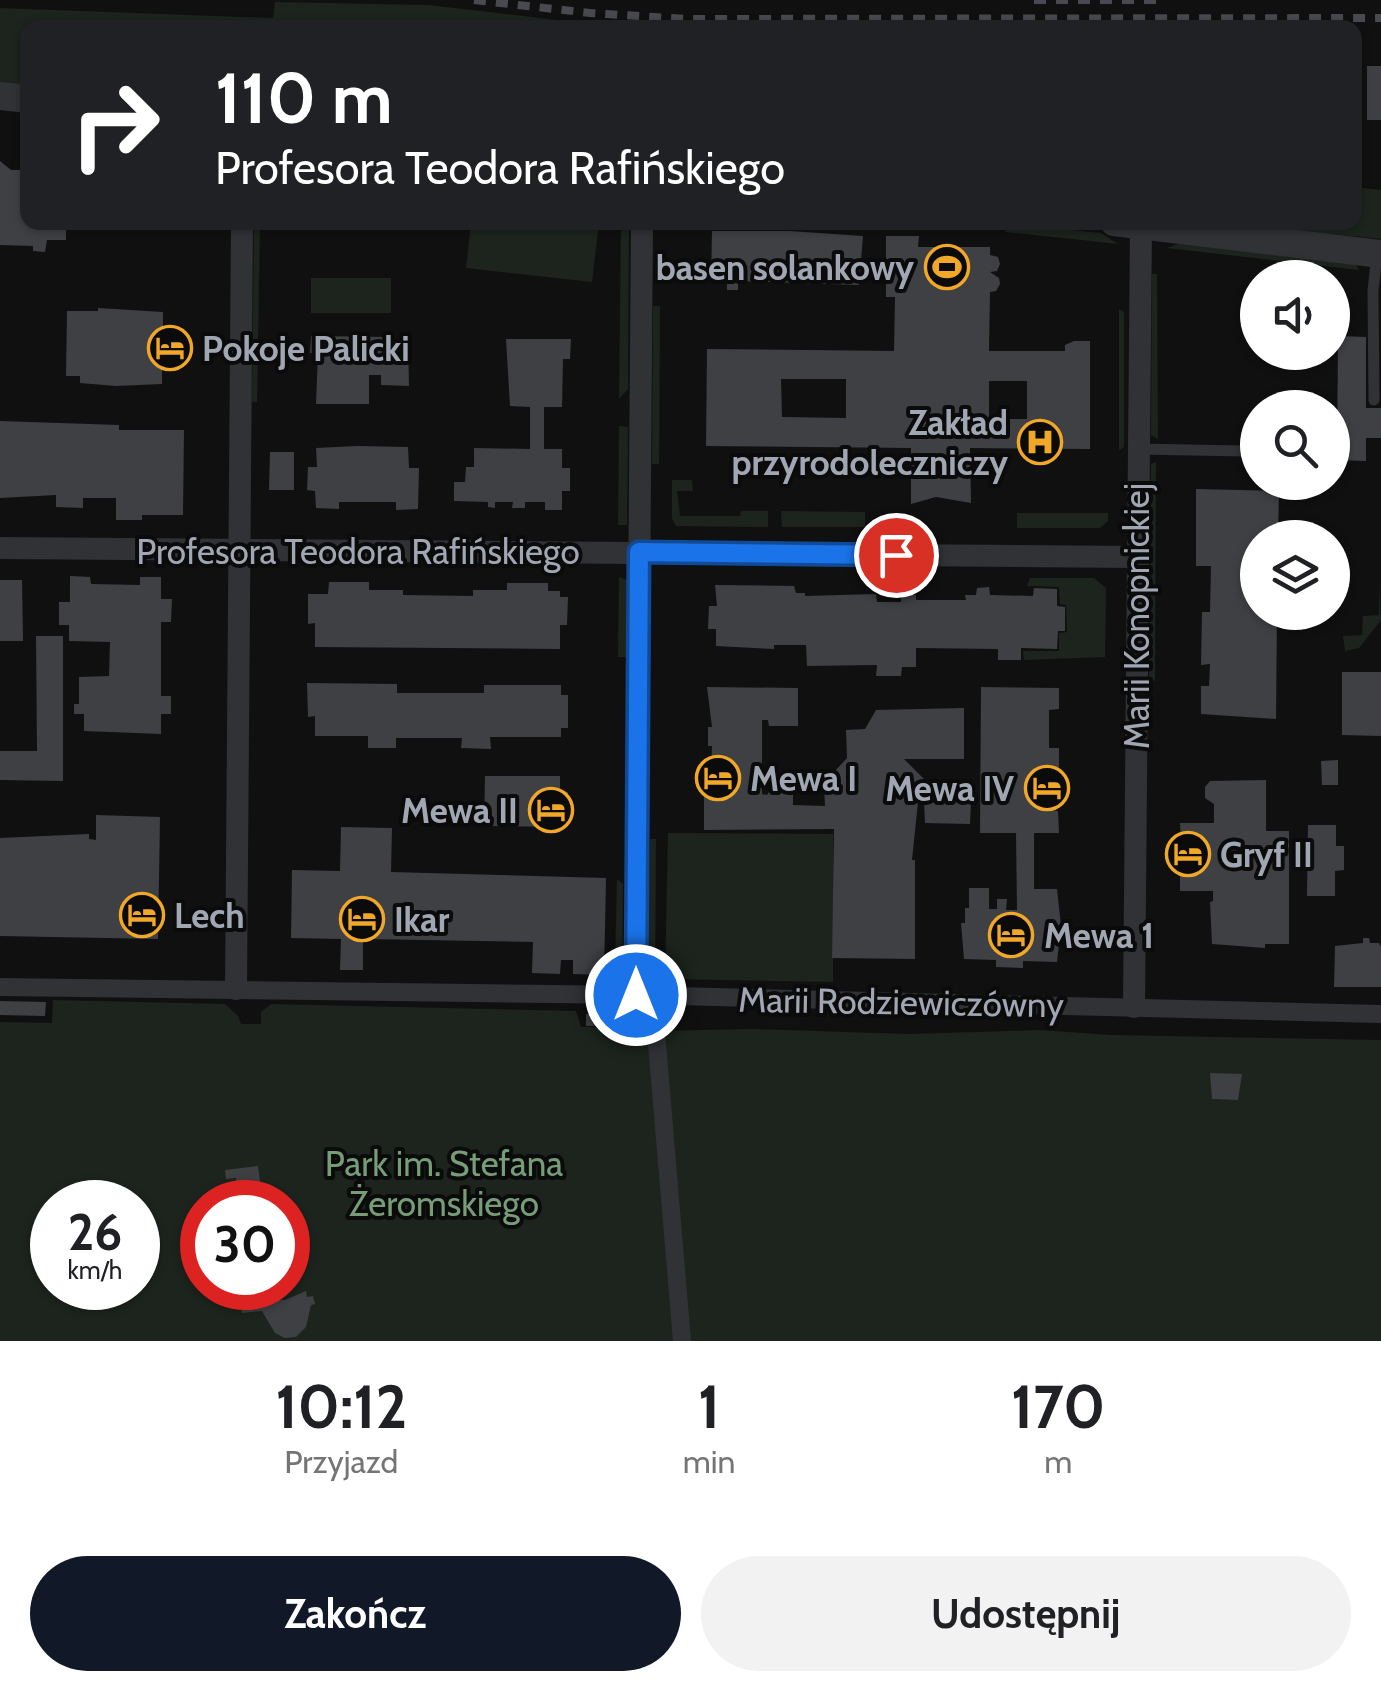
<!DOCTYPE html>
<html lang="pl">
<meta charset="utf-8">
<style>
:root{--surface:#fff;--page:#f2f2f2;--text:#202124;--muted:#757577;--accent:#111827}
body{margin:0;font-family:Cabin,sans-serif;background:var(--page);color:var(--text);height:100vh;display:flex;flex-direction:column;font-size:38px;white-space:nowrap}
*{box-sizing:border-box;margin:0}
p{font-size:32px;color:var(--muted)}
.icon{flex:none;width:55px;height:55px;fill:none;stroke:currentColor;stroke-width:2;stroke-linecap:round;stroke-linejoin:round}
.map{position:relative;height:1341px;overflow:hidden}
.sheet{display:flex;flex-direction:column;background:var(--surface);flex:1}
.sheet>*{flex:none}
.hud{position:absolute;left:20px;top:20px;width:1342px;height:210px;border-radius:20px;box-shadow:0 2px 8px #0004;background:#202124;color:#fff;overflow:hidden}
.tools{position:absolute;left:1240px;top:260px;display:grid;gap:20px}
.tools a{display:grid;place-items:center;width:110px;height:110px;border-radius:50%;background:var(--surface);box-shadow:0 2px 8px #0004;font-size:50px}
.speed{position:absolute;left:30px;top:1180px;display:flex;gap:20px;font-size:50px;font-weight:700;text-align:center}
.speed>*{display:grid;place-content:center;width:130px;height:130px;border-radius:50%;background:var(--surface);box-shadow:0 2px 8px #0004;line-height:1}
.speed small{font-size:25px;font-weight:400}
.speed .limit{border:15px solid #d22;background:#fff;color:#111}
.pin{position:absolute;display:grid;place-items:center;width:85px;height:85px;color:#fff;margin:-42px;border:5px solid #fff;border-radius:50%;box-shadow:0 2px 10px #0007}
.me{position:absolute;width:110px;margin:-55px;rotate:0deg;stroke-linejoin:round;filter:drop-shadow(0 0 8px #0008)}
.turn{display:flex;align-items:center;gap:35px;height:210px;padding:0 30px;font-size:45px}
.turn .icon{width:130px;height:130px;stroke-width:2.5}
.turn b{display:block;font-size:70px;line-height:85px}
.eta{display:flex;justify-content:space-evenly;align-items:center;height:170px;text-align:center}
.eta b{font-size:60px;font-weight:700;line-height:70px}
.cta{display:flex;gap:20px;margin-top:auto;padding:20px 30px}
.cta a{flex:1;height:115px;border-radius:60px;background:var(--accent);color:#fff;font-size:40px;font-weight:700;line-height:115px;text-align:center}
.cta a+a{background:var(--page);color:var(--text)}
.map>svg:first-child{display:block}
.green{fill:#1c241d;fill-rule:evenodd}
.building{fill:#3f4044;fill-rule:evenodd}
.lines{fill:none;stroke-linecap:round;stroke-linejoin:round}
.service{stroke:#313236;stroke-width:11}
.pedestrian{stroke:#313236;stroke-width:18}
.minor{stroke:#313236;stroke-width:22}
.tertiary{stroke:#313236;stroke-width:28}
.rail{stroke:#484a4f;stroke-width:8;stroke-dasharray:12 10;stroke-linecap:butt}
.route-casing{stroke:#114b97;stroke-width:25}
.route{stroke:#1a73e8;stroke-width:18}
.labels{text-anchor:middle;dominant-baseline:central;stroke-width:8;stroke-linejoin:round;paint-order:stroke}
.poi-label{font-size:35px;font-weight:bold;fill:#a1a7b2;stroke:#0b0b0c;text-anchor:start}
.street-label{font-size:35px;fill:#a1a7b2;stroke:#0b0b0c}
.park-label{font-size:35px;fill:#779d78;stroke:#0b0b0c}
</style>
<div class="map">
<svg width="1381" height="1341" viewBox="0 0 1381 1341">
<rect width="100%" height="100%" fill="#101011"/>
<g class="green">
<path d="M 275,2 L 429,5 L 617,27 L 28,28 L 27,87 L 0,84 L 0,8 L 273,18 Z"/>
<path d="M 1355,187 L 1381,190 L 1381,239 L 1226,223 L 1355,222 Z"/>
<path d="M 260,222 L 257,402 L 252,402 L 254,223 Z"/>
<path d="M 471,223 L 599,223 L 592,282 L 466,268 Z"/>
<path d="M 621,223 L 629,223 L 628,389 L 619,399 Z"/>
<path d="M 1002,223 L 1101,233 L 1118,244 L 1006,232 Z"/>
<path d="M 1184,242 L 1354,261 L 1359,270 L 1167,248 Z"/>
<path d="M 1152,274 L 1157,274 L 1158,439 L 1151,435 Z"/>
<rect x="311" y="278" width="80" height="35"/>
<path d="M 653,306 L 660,306 L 659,464 L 652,464 Z"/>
<path d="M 1119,309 L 1124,312 L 1124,447 L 1119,450 Z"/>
<path d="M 619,426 L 628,427 L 627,525 L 618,525 Z"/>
<path d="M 1156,462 L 1155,681 L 1149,679 L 1151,464 Z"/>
<path d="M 672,480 L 692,480 L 693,491 L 677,491 L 680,516 L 740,516 L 741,511 L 768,511 L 768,527 L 676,526 L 672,519 Z"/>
<path d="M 781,511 L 865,512 L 865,527 L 782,527 Z"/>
<path d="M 1017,513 L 1108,513 L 1108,521 L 1100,528 L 1017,528 Z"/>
<path d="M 619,577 L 627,580 L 626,657 L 618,657 Z"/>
<path d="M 1030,578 L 1094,578 L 1106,588 L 1105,657 L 1024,660 L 1023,651 L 1059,651 L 1059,633 L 1067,632 L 1066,605 L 1060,604 L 1059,587 L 1027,586 Z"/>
<path d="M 1379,584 L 1381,620 L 1359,648 L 1345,651 L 1343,636 L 1362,635 L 1363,616 L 1379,615 Z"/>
<path d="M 668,833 L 833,834 L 833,982 L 665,979 Z"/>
<path d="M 650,839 L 656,839 L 655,978 L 647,978 Z"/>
<path d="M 617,879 L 623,884 L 622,978 L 615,966 Z"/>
<path d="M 53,1000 L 225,1004 L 238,1016 L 241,1024 L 261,1024 L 261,1012 L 271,1004 L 576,1011 L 581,1027 L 606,1027 L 609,1012 L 637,1012 L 647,1031 L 754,1029 L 908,1034 L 1039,1030 L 1111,1035 L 1381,1040 L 1381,1341 L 0,1341 L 0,1022 L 52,1023 ZM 52,1202 L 138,1202 L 138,1288 L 52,1288 ZM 202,1202 L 288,1202 L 288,1288 L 202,1288 Z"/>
</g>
<g class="building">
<rect x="1367" y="66" width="14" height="54"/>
<path d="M 0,161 L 11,170 L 28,170 L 28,222 L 66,222 L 66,240 L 47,240 L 45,252 L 33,251 L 33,246 L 0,245 Z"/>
<path d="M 712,231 L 790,231 L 863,236 L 859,285 L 738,281 L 738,290 L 727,290 L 727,281 L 711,281 Z"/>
<path d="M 886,236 L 919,236 L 918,247 L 990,247 L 990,255 L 998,257 L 1000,264 L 997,271 L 990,272 L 999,278 L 1000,284 L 996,291 L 990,292 L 989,351 L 1065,351 L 1065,345 L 1074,341 L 1090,341 L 1090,449 L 970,448 L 971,503 L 936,497 L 911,504 L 911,448 L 706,446 L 707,349 L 894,351 L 895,297 L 886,297 ZM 781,379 L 846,379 L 846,418 L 782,417 ZM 989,381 L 1027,381 L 1027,419 L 989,419 Z"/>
<path d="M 98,308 L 163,312 L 163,329 L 171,329 L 170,367 L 162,367 L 162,384 L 116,386 L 80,383 L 80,376 L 66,376 L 67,311 L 98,311 Z"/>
<path d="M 311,336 L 388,337 L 388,340 L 408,340 L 409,386 L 381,385 L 381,375 L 369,375 L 369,404 L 316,404 L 318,353 L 310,353 Z"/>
<path d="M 1338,336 L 1366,337 L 1366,408 L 1381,408 L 1381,438 L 1366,438 L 1366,461 L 1337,460 Z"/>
<path d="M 506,339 L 571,339 L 570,359 L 563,359 L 562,407 L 544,407 L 544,449 L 562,449 L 562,468 L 570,468 L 570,491 L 562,491 L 562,510 L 545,510 L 545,502 L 525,502 L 525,508 L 512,508 L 513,502 L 495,502 L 495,508 L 488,507 L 488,502 L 454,501 L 454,482 L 465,482 L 466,467 L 474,467 L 474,448 L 530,449 L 530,407 L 510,406 Z"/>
<path d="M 0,421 L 119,425 L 119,430 L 184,430 L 183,515 L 142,515 L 142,520 L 116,520 L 116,498 L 83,498 L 83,508 L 56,507 L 56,495 L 0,498 Z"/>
<path d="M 357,446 L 408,447 L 409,468 L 419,468 L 418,509 L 396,510 L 396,502 L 339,502 L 339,509 L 316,508 L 315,491 L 307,490 L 308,467 L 317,467 L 316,448 Z"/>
<path d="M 270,452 L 294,452 L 294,490 L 269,490 Z"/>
<path d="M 1196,489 L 1279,491 L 1278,538 L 1258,538 L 1258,612 L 1277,612 L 1276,719 L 1201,714 L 1201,686 L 1209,686 L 1210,664 L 1201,665 L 1202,612 L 1210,612 L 1211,566 L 1196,566 Z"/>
<path d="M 70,576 L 90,577 L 91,584 L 140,585 L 140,577 L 161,577 L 161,599 L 172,599 L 171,622 L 161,622 L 161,696 L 171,696 L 171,714 L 161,714 L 161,734 L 84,731 L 84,714 L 74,714 L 74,704 L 79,704 L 79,677 L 109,676 L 110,642 L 69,641 L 69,625 L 59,625 L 59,602 L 70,602 Z"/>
<path d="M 0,580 L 22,580 L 23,641 L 0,641 Z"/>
<path d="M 329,582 L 369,582 L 369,590 L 403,590 L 403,595 L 473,596 L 473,590 L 507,590 L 507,583 L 548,583 L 548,591 L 560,591 L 560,597 L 568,597 L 567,625 L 560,625 L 560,649 L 315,647 L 315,623 L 308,624 L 308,594 L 328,594 Z"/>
<path d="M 715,585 L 794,586 L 796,593 L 805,593 L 805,596 L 876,594 L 877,602 L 901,602 L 901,595 L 916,595 L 916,600 L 966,600 L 965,595 L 976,595 L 977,588 L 989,587 L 990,595 L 1033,596 L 1034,588 L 1057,589 L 1057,606 L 1065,607 L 1065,631 L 1058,631 L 1057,649 L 1021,648 L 1021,660 L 998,660 L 998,649 L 916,648 L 916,667 L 902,667 L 901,676 L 876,676 L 877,665 L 807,666 L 806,645 L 774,645 L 774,649 L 716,646 L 716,629 L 708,629 L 709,606 L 717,606 Z"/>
<path d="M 36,636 L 63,636 L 63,781 L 0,780 L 0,751 L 37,751 Z"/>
<path d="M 1342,672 L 1381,672 L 1381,736 L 1342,735 Z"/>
<path d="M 307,683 L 397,684 L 397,693 L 484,693 L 484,685 L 561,685 L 561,695 L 568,695 L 568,728 L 561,728 L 561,737 L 490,737 L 491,749 L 461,748 L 462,738 L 396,738 L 396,748 L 368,748 L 368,736 L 315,736 L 315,716 L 308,717 Z"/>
<path d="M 707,687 L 798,688 L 798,726 L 769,726 L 768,720 L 762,720 L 762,794 L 767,795 L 772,787 L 793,787 L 793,805 L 825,806 L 824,783 L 847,758 L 846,730 L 865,729 L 876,710 L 964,708 L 964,759 L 904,759 L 927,782 L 928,802 L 971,802 L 970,824 L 925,823 L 924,802 L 918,802 L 912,860 L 915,860 L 915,959 L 832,958 L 834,829 L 704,830 L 704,774 L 711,774 L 712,746 L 708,746 L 708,727 L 712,727 Z"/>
<path d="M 981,687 L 1059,688 L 1059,709 L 1049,710 L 1049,748 L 1059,748 L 1059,772 L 1051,772 L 1050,810 L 1058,811 L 1059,833 L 1034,833 L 1034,889 L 1057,889 L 1061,926 L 1057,962 L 1023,961 L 1023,968 L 996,967 L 996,960 L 964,959 L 961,923 L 965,923 L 965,908 L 969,908 L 969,888 L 989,888 L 989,909 L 997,909 L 997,899 L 1007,899 L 1006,910 L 1017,910 L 1016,833 L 980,833 Z"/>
<path d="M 1338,760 L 1338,785 L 1322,785 L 1321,761 Z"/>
<path d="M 485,776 L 560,776 L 560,791 L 568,792 L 568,813 L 560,812 L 560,827 L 484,826 Z"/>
<path d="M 1266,780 L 1266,831 L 1289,831 L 1289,944 L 1265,944 L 1265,948 L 1212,944 L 1210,902 L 1213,901 L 1213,891 L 1180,891 L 1180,858 L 1171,858 L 1171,841 L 1181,842 L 1180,823 L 1214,823 L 1214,804 L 1205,798 L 1205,787 L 1210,781 Z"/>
<path d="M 96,815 L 160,817 L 158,939 L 0,936 L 0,838 L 89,834 L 89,839 L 96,840 Z"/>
<path d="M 1308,825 L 1336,825 L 1336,846 L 1344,846 L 1344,870 L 1335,871 L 1335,896 L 1307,896 Z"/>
<path d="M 341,827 L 392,828 L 391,872 L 606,878 L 604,975 L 573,974 L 573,960 L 561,960 L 560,974 L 532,973 L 533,942 L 363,939 L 363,970 L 340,970 L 341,939 L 291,938 L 292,870 L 340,871 Z"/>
<path d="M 1363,938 L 1369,938 L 1370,943 L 1379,943 L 1381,947 L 1381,987 L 1334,987 L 1335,946 L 1363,943 Z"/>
<path d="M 0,1001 L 46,1002 L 45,1016 L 0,1015 Z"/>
<rect x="586" y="1014" width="15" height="12"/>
<path d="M 1210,1073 L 1242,1074 L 1238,1100 L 1212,1099 Z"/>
<path d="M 258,1166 L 261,1189 L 237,1192 L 236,1178 L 226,1179 L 225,1170 Z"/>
<path d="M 298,1223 L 304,1269 L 288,1271 L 288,1224 Z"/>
<path d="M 306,1291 L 307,1297 L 313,1296 L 315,1304 L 311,1305 L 306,1327 L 296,1337 L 285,1338 L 275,1333 L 262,1311 L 242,1313 L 241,1307 L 259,1305 L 259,1299 L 285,1300 Z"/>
</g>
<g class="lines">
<g class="service">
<path d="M 1374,400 L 1373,291 L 1377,253"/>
<path d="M 1137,449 L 1244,451"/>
</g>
<g class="pedestrian">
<path d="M 0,987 L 636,995 L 1381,1014"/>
<path d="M 653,996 L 682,1341"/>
</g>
<g class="minor">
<path d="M 0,548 L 1137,557"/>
<path d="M 236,989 L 242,222"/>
<path d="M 636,995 L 642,222"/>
<path d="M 1134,1007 L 1141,225"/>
</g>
<g class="tertiary">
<path d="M 0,96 L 28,99"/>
<path d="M 1114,222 L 1381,254"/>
</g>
<g class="rail">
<path d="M 474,0 L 590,13 L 687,19 L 1381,18"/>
<path d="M 1034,0 L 1166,0"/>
</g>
</g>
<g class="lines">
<defs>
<path id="route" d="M 636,995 L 639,552 L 896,555"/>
</defs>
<use href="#route" class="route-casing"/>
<use href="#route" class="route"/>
</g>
<defs>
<symbol id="stadium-ring" viewBox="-11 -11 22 22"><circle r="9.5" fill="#0b0b0c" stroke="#f1a728" stroke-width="1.5"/><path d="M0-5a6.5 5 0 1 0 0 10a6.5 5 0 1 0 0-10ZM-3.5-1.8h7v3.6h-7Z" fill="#f1a728"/></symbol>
<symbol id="hotel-ring" viewBox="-11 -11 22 22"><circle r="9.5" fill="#0b0b0c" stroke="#f1a728" stroke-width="1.5"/><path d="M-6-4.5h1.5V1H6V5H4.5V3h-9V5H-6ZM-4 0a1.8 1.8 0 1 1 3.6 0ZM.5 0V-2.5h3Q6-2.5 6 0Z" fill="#f1a728"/></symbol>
<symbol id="hospital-ring" viewBox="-11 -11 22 22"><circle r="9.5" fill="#0b0b0c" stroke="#f1a728" stroke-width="1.5"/><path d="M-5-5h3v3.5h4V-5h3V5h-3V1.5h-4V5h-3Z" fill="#f1a728"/></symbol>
</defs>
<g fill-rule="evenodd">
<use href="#stadium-ring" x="922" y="242" width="50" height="50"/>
<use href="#hotel-ring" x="145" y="323" width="50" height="50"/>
<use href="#hospital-ring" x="1015" y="417" width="50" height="50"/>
<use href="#hotel-ring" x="693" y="753" width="50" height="50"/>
<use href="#hotel-ring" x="1022" y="763" width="50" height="50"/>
<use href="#hotel-ring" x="526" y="785" width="50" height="50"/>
<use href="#hotel-ring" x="1163" y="829" width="50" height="50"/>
<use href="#hotel-ring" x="117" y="890" width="50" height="50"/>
<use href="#hotel-ring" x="337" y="894" width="50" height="50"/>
<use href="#hotel-ring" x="986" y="910" width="50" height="50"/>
</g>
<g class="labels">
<g class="poi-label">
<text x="914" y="267" text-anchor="end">basen solankowy</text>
<text x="202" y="348">Pokoje Palicki</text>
<text x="1008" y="422" text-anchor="end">Zakład<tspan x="1008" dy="40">przyrodoleczniczy</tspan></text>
<text x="750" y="778">Mewa I</text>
<text x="1014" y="788" text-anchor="end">Mewa IV</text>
<text x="518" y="810" text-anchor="end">Mewa II</text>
<text x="1220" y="854">Gryf II</text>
<text x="174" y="915">Lech</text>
<text x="394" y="919">Ikar</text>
<text x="1044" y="935">Mewa 1</text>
</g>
<g class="street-label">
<text x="358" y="551">Profesora Teodora Rafińskiego</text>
<text transform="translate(1136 616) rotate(-90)">Marii Konopnickiej</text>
<text transform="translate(901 1002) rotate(1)">Marii Rodziewiczówny</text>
</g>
<g class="park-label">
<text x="444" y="1163">Park im. Stefana<tspan x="444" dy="40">Żeromskiego</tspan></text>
</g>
</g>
</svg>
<div class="tools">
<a><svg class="icon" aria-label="sound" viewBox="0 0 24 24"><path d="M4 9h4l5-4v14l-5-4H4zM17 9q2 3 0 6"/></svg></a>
<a><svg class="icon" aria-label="search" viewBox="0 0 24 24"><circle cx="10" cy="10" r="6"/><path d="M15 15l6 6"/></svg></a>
<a><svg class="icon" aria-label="layers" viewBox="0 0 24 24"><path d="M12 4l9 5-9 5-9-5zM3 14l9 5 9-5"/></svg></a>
</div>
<div class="speed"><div>26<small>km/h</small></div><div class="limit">30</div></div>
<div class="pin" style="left:896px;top:555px;background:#d93025"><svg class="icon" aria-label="arrive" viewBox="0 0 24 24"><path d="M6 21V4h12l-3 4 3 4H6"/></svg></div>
<svg class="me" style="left:636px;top:995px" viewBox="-20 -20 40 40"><circle r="17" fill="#1a73e8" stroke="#fff" stroke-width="3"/><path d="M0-11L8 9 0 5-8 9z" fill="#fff"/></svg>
<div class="hud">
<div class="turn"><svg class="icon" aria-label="right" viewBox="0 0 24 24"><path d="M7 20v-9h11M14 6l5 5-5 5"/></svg><div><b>110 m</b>Profesora Teodora Rafińskiego</div></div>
</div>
</div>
<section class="sheet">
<div class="eta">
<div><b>10:12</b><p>Przyjazd</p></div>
<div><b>1</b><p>min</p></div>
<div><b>170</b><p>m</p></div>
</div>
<div class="cta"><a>Zakończ</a><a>Udostępnij</a></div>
</section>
